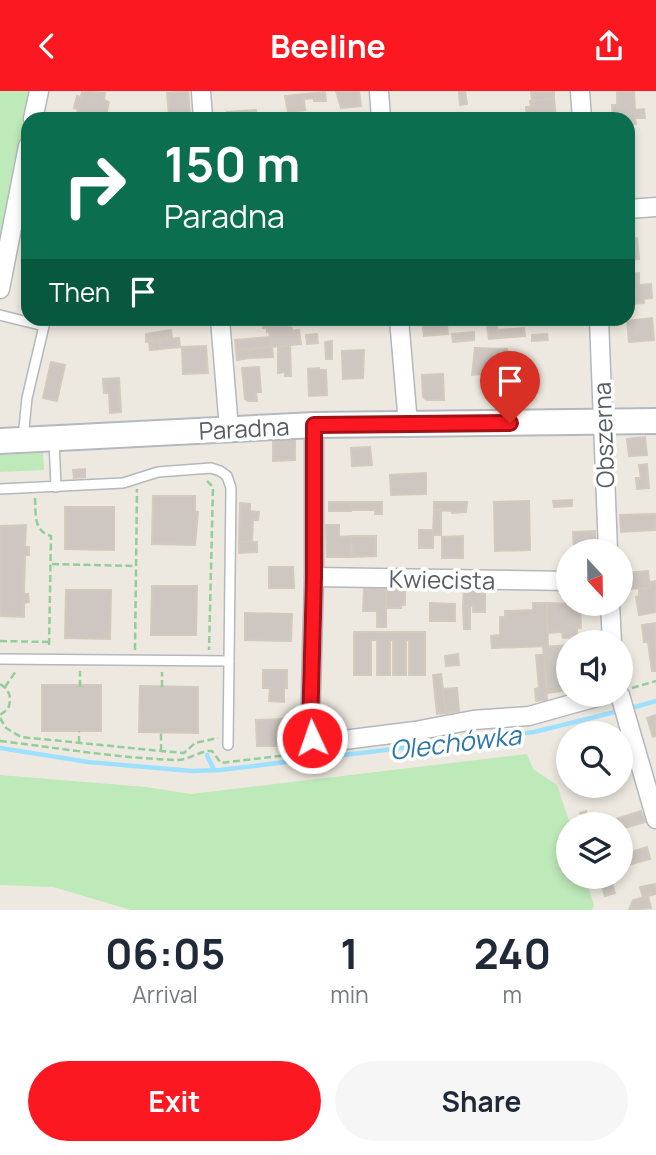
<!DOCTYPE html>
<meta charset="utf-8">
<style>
:root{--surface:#fff;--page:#f6f6f7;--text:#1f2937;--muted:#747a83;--accent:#fb1821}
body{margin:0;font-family:Manrope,sans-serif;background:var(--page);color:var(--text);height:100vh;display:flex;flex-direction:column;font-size:26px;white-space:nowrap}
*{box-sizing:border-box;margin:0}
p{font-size:23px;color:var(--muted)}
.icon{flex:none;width:38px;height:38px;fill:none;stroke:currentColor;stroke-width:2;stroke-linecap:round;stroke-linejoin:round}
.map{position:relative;height:819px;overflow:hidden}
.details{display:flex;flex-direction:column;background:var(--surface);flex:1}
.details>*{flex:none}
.top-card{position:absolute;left:21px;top:21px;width:614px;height:214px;border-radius:21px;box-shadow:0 4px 10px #0003;background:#0b6e4f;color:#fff;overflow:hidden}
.needle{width:46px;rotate:158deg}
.tools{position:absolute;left:556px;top:448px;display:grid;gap:14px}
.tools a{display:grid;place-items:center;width:77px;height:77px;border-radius:50%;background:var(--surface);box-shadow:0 4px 10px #0003;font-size:35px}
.pin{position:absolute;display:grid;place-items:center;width:60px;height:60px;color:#fff;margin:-72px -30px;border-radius:50% 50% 50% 0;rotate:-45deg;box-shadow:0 0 7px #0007}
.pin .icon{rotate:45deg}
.me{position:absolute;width:77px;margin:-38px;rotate:357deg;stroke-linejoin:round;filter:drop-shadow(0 0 5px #0008)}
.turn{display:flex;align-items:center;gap:24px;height:147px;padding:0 28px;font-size:32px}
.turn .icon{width:91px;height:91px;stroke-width:2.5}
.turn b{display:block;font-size:49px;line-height:60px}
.then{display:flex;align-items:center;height:66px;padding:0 28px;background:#0003;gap:14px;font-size:26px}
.eta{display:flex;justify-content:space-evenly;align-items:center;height:119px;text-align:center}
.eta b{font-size:42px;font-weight:700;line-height:49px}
.cta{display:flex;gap:14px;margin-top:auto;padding:14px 28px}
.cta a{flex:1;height:80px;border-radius:42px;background:var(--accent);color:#fff;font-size:28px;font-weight:700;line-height:80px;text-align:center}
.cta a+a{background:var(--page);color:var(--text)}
header{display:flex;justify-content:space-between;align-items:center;height:91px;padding:0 28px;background:var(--accent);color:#fff;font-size:32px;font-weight:700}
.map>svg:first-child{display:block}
.green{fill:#bee9b9}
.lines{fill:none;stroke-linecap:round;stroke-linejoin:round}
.stream{stroke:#9ee0ff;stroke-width:4.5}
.building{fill:#cec7c1;stroke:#d3cabd;stroke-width:2}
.lane-casing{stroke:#b3b8bc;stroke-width:12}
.street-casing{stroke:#b3b8bc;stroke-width:21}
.secondary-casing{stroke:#b4b9bf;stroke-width:28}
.path{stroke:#92cd9c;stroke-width:2.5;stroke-dasharray:7 3.5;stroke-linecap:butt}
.lane{stroke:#fff;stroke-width:9}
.street{stroke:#fff;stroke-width:18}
.secondary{stroke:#fff;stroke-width:24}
.route-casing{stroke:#a31015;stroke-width:18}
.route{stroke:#fb1821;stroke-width:12}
.labels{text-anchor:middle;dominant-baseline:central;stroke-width:7;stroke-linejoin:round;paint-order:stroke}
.street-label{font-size:24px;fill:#595e63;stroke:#fff}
.water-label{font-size:26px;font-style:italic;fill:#2e78a9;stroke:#fff}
</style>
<header><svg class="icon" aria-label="back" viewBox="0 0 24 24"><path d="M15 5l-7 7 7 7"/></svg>Beeline<svg class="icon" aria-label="share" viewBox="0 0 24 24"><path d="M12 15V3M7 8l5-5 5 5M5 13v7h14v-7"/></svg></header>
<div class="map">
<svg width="656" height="819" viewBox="0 0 656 819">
<rect width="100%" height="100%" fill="#eee9e0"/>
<g class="green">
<path d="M 0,0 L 32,0 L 0,159 Z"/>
<path d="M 43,362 L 44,379 L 0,381 L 0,364 Z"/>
<path d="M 527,663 L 533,678 L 557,694 L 570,733 L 569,786 L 585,786 L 594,814 L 592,819 L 131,819 L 53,796 L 0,794 L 0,684 L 146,696 L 191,703 Z"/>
</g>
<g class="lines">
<g class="stream">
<path d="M 628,618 L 656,610"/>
<path d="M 0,657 L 88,671 L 192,680 L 220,679 L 534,641 L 619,620"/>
<path d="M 207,664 L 214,679"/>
</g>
</g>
<g class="building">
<path d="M 82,0 L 105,2 L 104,9 L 109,11 L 106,25 L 102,24 L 101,28 L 79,28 L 79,26 L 76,25 L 78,18 L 74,17 L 77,5 L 81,6 Z"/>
<path d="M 188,0 L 190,23 L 169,25 L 167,2 Z"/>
<path d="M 336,0 L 359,0 L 361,15 L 341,17 Z"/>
<path d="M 465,0 L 467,13 L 460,14 L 459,1 Z"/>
<path d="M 531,0 L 554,0 L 554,7 L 532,10 Z"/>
<path d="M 634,0 L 635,19 L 644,18 L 645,27 L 635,27 L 636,33 L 628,34 L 628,28 L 613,28 L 612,14 L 617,14 L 617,1 Z"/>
<path d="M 325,1 L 326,10 L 314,10 L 314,7 L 304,8 L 305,19 L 288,21 L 285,5 Z"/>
<path d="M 554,7 L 556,28 L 527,28 L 526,16 L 531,16 L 530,10 Z"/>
<path d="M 256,19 L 257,28 L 227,28 L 227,21 Z"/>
<path d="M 637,147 L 639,168 L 628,169 L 628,148 Z"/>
<path d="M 639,182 L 639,194 L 651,193 L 652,207 L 644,208 L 644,212 L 628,213 L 628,183 Z"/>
<path d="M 652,227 L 654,249 L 629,251 L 627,230 Z"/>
<path d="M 183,228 L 203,228 L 203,232 L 183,234 Z"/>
<path d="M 266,228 L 285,228 L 286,234 L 292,237 L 292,240 L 299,239 L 301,253 L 271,256 L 269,240 L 267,241 L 267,237 L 263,237 L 262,230 L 266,229 Z"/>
<path d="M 422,228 L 449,229 L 449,233 L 447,234 L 448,243 L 424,245 Z"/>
<path d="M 486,228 L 496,228 L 499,247 L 489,248 Z"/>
<path d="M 524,237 L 525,245 L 499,247 L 498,239 Z"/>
<path d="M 171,239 L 172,248 L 146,251 L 146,243 Z"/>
<path d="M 474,241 L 474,249 L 453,251 L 452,243 Z"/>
<path d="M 317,243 L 318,252 L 307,253 L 306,244 Z"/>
<path d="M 547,243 L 548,249 L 532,250 L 532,244 Z"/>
<path d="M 270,246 L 271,256 L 236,259 L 235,249 Z"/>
<path d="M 179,247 L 180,256 L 160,258 L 160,249 Z"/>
<path d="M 160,249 L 160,258 L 150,259 L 149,250 Z"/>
<path d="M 332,250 L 332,268 L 326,268 L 325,251 Z"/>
<path d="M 290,254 L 291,285 L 285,285 L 285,281 L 278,282 L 278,256 Z"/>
<path d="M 206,255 L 208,282 L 183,283 L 182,256 Z"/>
<path d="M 272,256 L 273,266 L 250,267 L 249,258 Z"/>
<path d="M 475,257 L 507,258 L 509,272 L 506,273 L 506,282 L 499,282 L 499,285 L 492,284 L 492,282 L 472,284 Z"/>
<path d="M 249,258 L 250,267 L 237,269 L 236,259 Z"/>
<path d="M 364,259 L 363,287 L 343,288 L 342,260 Z"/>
<path d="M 51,271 L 65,274 L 57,310 L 43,307 Z"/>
<path d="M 259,276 L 261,301 L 256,301 L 257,310 L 248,310 L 245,308 L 242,277 Z"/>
<path d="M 319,277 L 319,279 L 326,279 L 327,304 L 309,305 L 308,278 Z"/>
<path d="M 443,283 L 444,309 L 427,309 L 423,306 L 422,284 Z"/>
<path d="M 119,287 L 121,321 L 110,322 L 109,302 L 104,302 L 103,288 Z"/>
<path d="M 645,346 L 647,364 L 629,365 L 627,348 Z"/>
<path d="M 273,347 L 295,347 L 295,369 L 273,370 Z"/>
<path d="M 370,356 L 372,374 L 352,375 L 351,357 Z"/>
<path d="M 647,373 L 649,397 L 637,398 L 636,387 L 641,387 L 639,374 Z"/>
<path d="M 85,378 L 85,386 L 74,387 L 73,379 Z"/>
<path d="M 426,382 L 426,403 L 391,404 L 390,384 Z"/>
<path d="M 153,405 L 195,405 L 195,421 L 198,421 L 195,454 L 152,453 Z"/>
<path d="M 572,409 L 572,415 L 554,416 L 553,410 Z"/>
<path d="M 529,410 L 530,459 L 495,460 L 494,411 Z"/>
<rect x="329" y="411" width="22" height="9"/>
<path d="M 351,411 L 382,411 L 382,423 L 375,423 L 375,419 L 351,419 Z"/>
<path d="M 434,411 L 467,411 L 466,421 L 452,422 L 452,420 L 434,419 Z"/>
<path d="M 240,412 L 250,413 L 250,420 L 259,421 L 258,429 L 253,429 L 252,451 L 239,451 Z"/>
<path d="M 65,416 L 114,416 L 114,459 L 65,458 Z"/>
<path d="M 434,419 L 441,419 L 441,444 L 433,444 Z"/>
<path d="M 656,423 L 656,439 L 621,441 L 620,424 Z"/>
<path d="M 26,434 L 25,456 L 29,456 L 29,464 L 25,464 L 24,503 L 28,503 L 29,511 L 24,512 L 24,526 L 0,525 L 0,435 Z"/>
<path d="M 326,434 L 339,434 L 339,446 L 351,445 L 352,466 L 327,466 Z"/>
<rect x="419" y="439" width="14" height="18"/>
<path d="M 595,440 L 596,460 L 574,460 L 573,441 Z"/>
<path d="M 351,445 L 376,445 L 376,465 L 352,466 Z"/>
<path d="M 463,445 L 463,467 L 442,467 L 442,446 Z"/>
<path d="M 239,451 L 257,451 L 257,461 L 239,462 Z"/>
<path d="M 269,476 L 293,476 L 294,497 L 269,497 Z"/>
<path d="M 648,480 L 650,497 L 624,498 L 623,482 Z"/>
<path d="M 656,490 L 656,521 L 639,524 L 636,506 L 639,505 L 639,498 L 650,497 L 649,491 Z"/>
<path d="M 152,495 L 197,495 L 196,544 L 151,544 Z"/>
<path d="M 364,498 L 386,498 L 386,536 L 377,536 L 377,520 L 363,520 Z"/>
<path d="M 386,498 L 405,498 L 405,514 L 401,514 L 401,517 L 386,517 Z"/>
<path d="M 464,498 L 485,498 L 485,521 L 473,521 L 473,515 L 463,515 Z"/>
<path d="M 66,499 L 111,499 L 110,548 L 65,547 Z"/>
<path d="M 430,512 L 455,513 L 455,530 L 430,530 Z"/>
<path d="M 533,512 L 547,512 L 548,555 L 492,557 L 491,545 L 500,544 L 500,526 L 505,526 L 505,520 L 533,519 Z"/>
<path d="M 547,512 L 580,513 L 581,537 L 577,537 L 577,546 L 563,547 L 562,541 L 548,542 Z"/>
<path d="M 463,515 L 470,515 L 470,538 L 464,538 Z"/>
<path d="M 245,522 L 292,523 L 291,550 L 245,549 Z"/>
<path d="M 656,532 L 656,580 L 652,580 L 648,551 L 644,551 L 642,534 Z"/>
<path d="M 354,541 L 425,541 L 425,584 L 409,584 L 409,549 L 406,549 L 406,584 L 393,584 L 393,549 L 390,549 L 390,584 L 377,584 L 377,549 L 371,549 L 371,584 L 354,584 Z"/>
<path d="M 569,554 L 569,572 L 560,573 L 562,600 L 547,602 L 543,556 Z"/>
<path d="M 458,563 L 459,574 L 446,575 L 445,565 Z"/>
<path d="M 536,564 L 544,564 L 547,609 L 536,610 L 535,598 L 539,597 Z"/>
<path d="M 263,579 L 287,579 L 287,597 L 284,597 L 284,611 L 269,610 L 270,597 L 263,597 Z"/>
<path d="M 441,583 L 446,622 L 437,623 L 433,584 Z"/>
<rect x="42" y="594" width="59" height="46"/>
<path d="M 140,595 L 198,596 L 198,642 L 139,641 Z"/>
<path d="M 457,597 L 459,620 L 446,622 L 443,598 Z"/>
<path d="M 656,624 L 656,645 L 653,646 L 647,627 Z"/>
<path d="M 285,628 L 285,655 L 257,655 L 256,629 Z"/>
<path d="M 589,695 L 618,695 L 618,696 L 592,704 Z"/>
<path d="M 586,720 L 590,733 L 583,733 L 580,722 Z"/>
<path d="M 641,720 L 645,731 L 621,738 L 621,733 L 600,733 Z"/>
<path d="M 647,756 L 650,768 L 621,776 L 621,764 Z"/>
<path d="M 599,786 L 610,786 L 615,802 L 605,805 Z"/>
<path d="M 656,793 L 656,803 L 643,806 L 640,796 Z"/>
<path d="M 648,805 L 651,817 L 629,819 L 633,809 Z"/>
</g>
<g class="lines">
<defs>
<g id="lane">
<path d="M 0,224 L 44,235 L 27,307 L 23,347"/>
<path d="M 54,349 L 56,396"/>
<path d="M 0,398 L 123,392 L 158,381 L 211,377 L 220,380 L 227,385 L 231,397 L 229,570 L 0,568"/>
<path d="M 228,654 L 229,570"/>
</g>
<g id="street">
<path d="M 201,0 L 203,28"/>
<path d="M 379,0 L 381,28"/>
<path d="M 580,0 L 582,28"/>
<path d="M 33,28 L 39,0"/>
<path d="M 628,118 L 656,116"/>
<path d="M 0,198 L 28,55"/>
<path d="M 220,228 L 229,338"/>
<path d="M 399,228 L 408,333"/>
<path d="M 599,228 L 608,460"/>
<path d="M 314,334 L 314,486 L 310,639 L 315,650 L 320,652 L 415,640 L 473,629 L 529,625 L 604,604"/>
<path d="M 314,486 L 569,490"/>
<path d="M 610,513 L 612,551"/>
<path d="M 620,604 L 656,728"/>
</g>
<path id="secondary" d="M 0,350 L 314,334 L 656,330"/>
</defs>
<use href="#lane" class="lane-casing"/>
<use href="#street" class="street-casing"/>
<use href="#secondary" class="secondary-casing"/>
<g class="path">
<path d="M 207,390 L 213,396 L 209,559"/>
<path d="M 35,407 C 36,423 33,440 51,445 L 49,557"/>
<path d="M 52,473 L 136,475"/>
<path d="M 0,550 L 49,551"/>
<path d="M 135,559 L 137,398"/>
<path d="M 0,593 C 10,599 12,607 8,618 L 0,624"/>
<path d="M 5,596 L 16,580"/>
<path d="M 80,596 L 80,580"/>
<path d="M 162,596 L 162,581"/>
<path d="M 632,597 L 656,590"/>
<path d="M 0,627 L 6,637 L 21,646 L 161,660 L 184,662 L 195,652 L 218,647"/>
<path d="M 0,650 C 59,657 117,667 177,669 C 190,669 200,659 212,660 L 221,672 L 304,662"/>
<path d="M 79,652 L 79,640"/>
<path d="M 161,660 L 161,641"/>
</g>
<use href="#lane" class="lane"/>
<use href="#street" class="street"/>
<use href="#secondary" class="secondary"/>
</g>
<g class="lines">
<defs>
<path id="route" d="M 312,647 L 310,639 L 314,486 L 314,334 L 510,332"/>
</defs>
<use href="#route" class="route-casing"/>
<use href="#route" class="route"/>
</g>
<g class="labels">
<g class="street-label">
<text transform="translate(244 337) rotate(-3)">Paradna</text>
<text transform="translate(603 344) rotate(-92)">Obszerna</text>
<text transform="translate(442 488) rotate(1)">Kwiecista</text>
</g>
<g class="water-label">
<text transform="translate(455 651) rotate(-7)">Olechówka</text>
</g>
</g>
</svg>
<div class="tools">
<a><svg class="needle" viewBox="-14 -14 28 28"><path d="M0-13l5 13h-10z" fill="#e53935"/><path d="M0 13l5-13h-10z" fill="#747a83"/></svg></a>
<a><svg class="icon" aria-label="sound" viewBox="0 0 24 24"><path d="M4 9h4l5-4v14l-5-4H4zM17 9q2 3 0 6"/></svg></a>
<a><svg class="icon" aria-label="search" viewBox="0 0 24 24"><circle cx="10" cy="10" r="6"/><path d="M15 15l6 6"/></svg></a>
<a><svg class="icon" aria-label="layers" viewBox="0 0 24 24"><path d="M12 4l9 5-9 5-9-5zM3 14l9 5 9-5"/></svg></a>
</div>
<div class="pin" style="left:510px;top:332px;background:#d93025"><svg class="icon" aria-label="arrive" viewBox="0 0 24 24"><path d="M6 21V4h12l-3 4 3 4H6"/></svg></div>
<svg class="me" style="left:312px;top:647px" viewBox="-20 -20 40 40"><circle r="17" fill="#fb1821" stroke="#fff" stroke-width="3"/><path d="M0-11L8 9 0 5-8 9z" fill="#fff"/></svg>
<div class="top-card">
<div class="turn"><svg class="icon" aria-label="right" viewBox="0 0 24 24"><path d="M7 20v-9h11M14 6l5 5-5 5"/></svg><div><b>150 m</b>Paradna</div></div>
<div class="then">Then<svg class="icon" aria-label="arrive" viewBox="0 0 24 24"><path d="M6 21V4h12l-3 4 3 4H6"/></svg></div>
</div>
</div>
<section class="details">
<div class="eta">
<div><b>06:05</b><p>Arrival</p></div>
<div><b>1</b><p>min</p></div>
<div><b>240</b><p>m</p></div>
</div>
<div class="cta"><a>Exit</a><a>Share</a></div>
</section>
